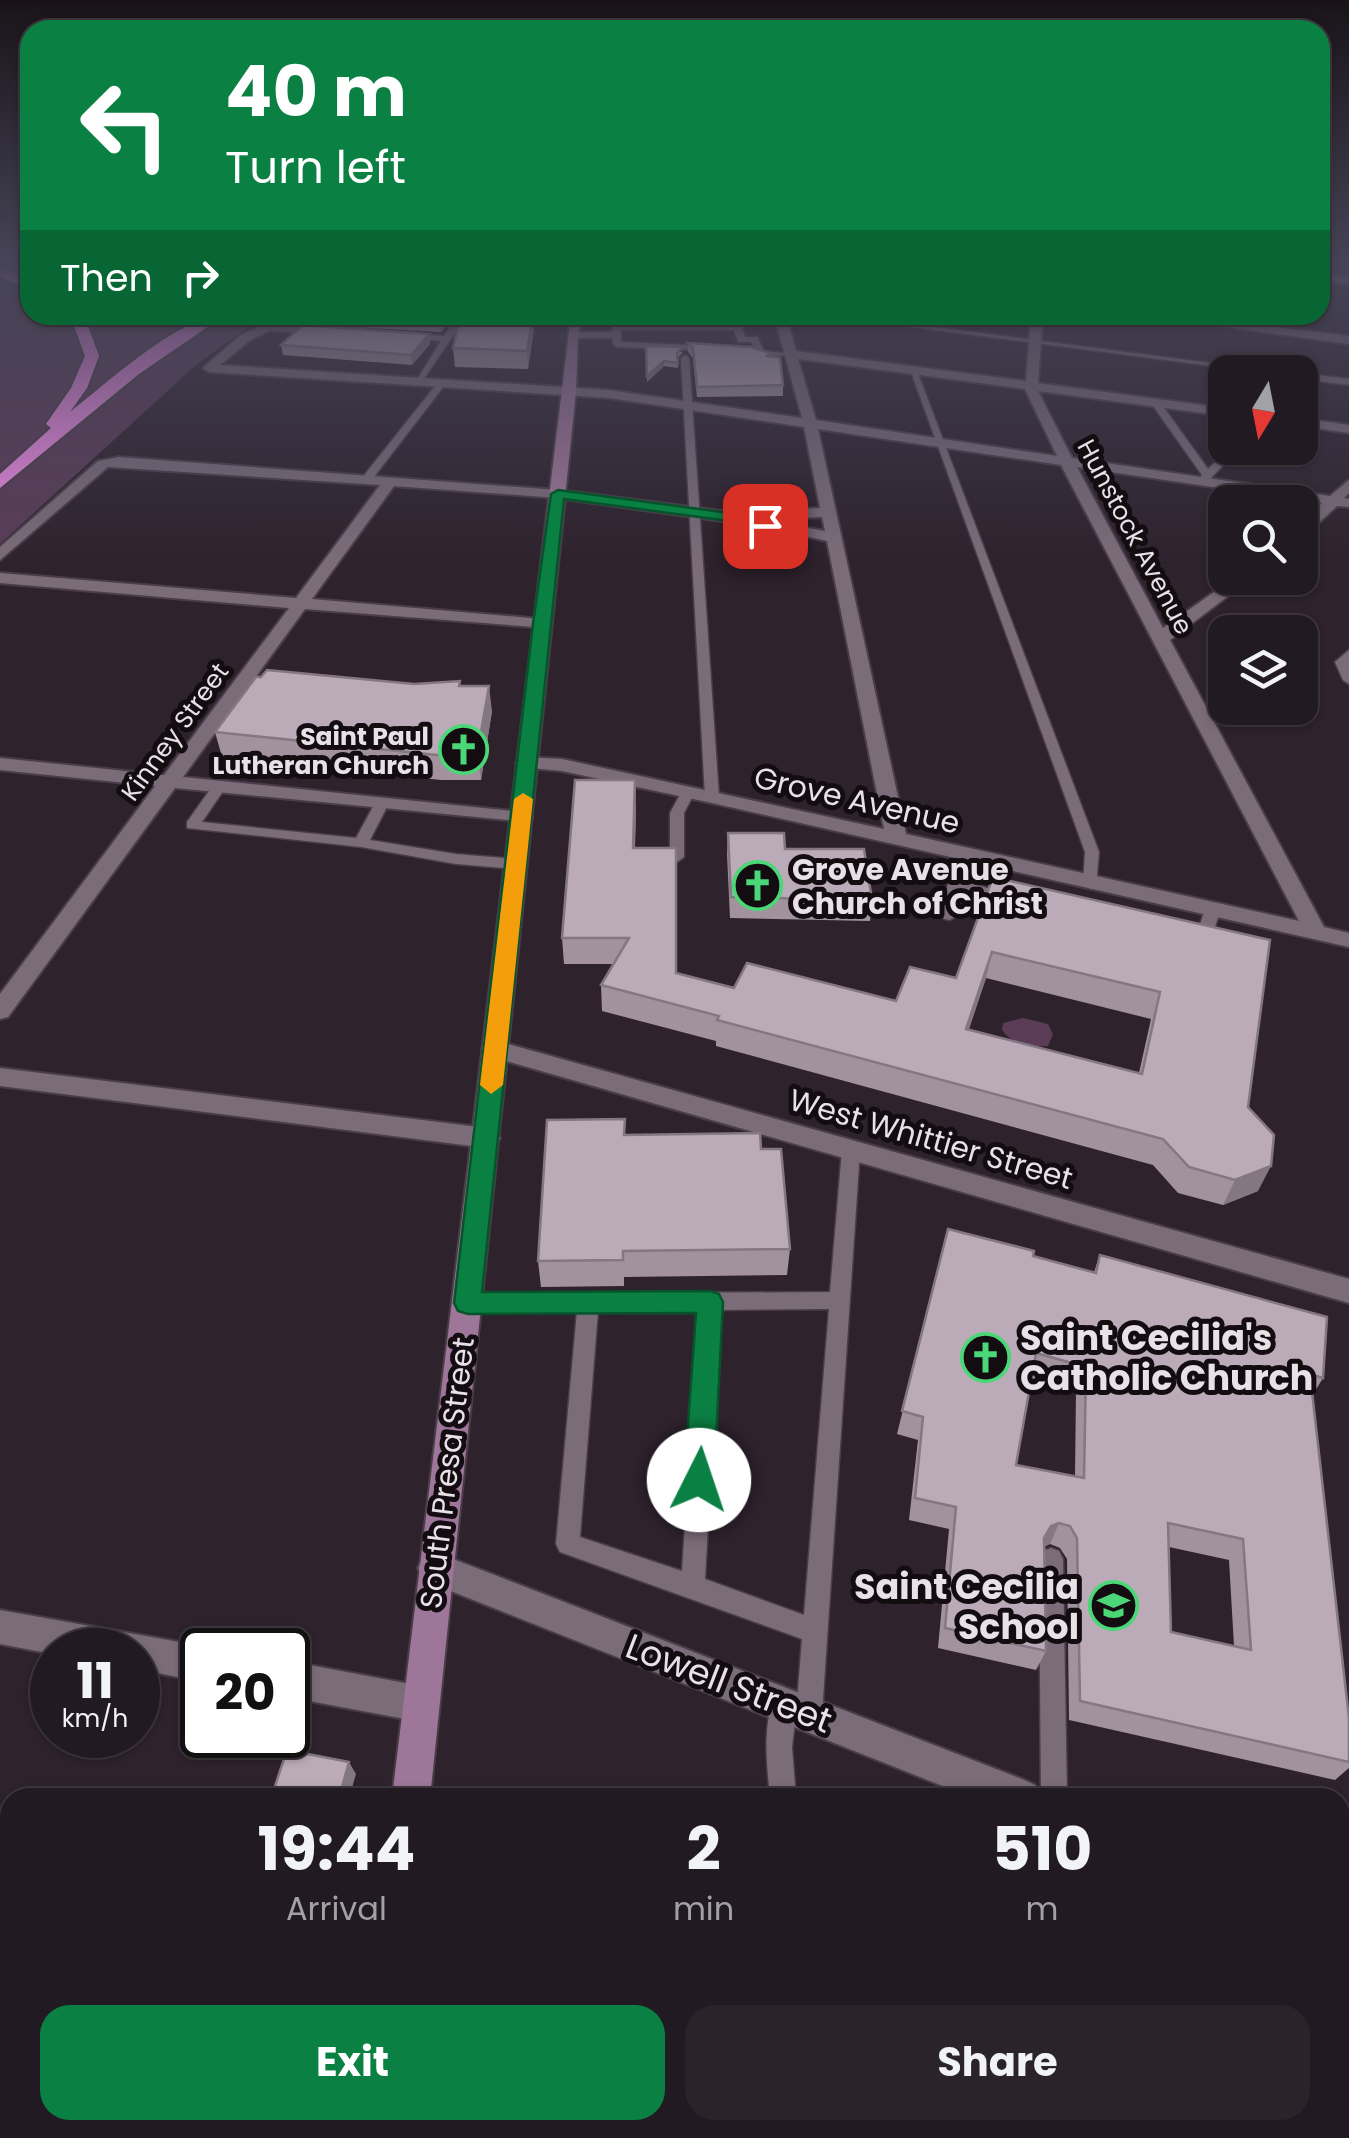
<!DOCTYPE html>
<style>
:root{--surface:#221a22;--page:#2a232a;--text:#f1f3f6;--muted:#a2a1a5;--line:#3f3840;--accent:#0b8043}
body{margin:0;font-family:Poppins,sans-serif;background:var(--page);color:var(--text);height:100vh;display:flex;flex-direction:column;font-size:38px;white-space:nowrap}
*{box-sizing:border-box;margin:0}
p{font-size:32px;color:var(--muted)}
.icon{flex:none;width:55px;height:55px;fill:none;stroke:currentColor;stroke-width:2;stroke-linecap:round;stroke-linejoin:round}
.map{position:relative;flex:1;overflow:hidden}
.drawer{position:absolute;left:0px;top:1788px;width:1350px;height:352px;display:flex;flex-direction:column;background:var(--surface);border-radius:30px 30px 0 0;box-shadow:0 2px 8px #0004,0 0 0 2px var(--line)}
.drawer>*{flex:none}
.banner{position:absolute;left:20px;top:20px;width:1310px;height:305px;border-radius:30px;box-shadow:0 2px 8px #0004,0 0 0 2px var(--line);background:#0b8043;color:#fff;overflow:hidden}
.needle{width:65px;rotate:190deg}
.controls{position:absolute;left:1208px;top:355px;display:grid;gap:20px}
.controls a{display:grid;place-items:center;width:110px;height:110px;border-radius:20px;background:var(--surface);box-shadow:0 2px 8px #0004,0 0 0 2px var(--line);font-size:50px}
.speed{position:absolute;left:30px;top:1628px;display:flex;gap:20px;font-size:50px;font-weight:700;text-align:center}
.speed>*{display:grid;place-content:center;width:130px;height:130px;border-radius:50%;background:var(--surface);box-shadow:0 2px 8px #0004,0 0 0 2px var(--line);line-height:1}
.speed small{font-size:25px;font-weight:400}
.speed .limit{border:5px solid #111;border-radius:15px;background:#fff;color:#111}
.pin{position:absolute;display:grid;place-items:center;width:85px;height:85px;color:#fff;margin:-42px;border-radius:20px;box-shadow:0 5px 15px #0006}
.me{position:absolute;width:110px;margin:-55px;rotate:4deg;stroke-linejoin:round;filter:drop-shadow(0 0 8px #0008)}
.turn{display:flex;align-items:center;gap:35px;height:210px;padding:0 40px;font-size:45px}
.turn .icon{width:130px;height:130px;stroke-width:2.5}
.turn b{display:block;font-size:70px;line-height:85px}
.then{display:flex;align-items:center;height:95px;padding:0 40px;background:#0003;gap:20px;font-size:38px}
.eta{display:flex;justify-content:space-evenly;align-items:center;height:170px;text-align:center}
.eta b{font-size:60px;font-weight:700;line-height:70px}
.cta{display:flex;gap:20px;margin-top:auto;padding:20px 40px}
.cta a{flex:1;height:115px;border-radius:30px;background:var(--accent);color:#fff;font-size:40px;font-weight:700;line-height:115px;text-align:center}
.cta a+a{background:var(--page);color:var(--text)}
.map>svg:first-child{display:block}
.green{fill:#5a3c57}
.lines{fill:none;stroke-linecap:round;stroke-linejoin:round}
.service-casing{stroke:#493e48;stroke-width:3}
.minor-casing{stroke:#493e48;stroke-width:4}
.secondary-casing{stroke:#493e48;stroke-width:4}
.motorway-casing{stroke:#493e48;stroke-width:4}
.service{fill:#7b6c79;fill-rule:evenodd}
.minor{fill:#7b6c79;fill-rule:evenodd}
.secondary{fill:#9e7699;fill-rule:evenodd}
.motorway{fill:#ee8ce5;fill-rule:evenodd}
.wall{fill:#a1929e;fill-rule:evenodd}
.shaded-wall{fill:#837781}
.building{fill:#bbaab8;stroke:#837781;stroke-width:2.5;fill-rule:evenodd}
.route{fill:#0b8043;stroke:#07532c;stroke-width:2.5}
.slow{fill:#f59e0b}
.labels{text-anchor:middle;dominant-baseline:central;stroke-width:10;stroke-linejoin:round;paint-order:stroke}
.far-street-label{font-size:25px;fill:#e9e0e8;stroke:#130d12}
.far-poi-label{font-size:25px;font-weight:bold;fill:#e9e0e8;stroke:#130d12;text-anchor:end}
.street-label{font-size:30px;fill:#e9e0e8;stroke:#130d12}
.poi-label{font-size:30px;font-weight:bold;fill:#e9e0e8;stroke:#130d12;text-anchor:start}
.near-poi-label{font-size:35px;font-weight:bold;fill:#e9e0e8;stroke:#130d12;text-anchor:start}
.near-street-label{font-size:35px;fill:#e9e0e8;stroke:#130d12}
</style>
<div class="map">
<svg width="1349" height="2138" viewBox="0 0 1349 2138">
<rect width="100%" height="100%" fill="#2e222d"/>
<g class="green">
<path d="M 0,263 L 30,263 L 30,315 L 277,315 L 250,326 L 196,365 L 0,544 Z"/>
<path d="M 1023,1018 L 1048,1024 L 1053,1034 L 1048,1046 C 1029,1047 1013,1045 1002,1030 L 1003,1023 Z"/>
</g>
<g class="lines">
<defs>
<g id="service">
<path d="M 459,315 L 467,315 L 421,383 L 415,383 L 441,341 L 404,337 L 408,334 L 444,336 Z"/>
<path d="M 612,315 L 620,315 L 620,325 L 738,325 L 742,327 L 745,337 L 757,337 L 764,351 L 795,354 L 762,358 L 745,355 L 745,351 L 756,351 L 751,342 L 738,342 L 734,330 L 621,330 L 621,342 L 715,346 L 712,351 L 617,347 L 613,344 L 613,338 L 572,338 L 568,335 L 572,332 L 612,332 Z"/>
<path d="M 819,315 L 842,315 L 1279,372 L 1258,372 Z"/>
<path d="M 263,326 L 317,328 L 321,331 L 317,334 L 260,330 Z"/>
<path d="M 685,355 L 689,358 L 719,797 L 712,801 L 705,797 L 681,358 Z"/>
<path d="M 910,369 L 917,371 L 1099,852 L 1096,887 L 1091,889 L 1083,884 L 1085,852 Z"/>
<path d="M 1300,373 L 1349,379 L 1349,385 L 1300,379 Z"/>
<path d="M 440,380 L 447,382 L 370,482 L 362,482 L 362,478 Z"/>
<path d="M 1153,401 L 1159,401 L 1208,469 L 1230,448 L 1240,448 L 1206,483 L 1198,483 L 1197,481 L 1202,475 L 1151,403 Z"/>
<path d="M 1349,650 L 1349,684 L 1343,680 L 1335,662 Z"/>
<path d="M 219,783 L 226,787 L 202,822 L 356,838 L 375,803 L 382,799 L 389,803 L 370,840 L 456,854 L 515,859 L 522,864 L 515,869 L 456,864 L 361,847 L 187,828 L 187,822 L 214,784 Z"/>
<path d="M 688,788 L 695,792 L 684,813 L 684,857 L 677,862 L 670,857 L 670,813 L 683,789 Z"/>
<path d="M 967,851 L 974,856 L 965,882 L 1014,895 L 1017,898 L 1009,903 L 962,891 L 958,915 L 950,920 L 944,919 C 941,902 952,859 967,851 Z"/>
<path d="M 1213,904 L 1221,909 L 1211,938 L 1190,943 L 1184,942 L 1182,938 L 1184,934 L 1198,931 L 1205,909 Z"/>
<path d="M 851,1143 L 858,1145 L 860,1150 L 822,1714 L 818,1723 L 809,1727 L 800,1723 L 796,1714 L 802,1639 L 560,1552 L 556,1544 L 577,1311 L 468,1312 L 461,1309 L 458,1303 L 461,1297 L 468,1294 L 830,1292 L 842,1150 L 844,1145 ZM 829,1309 L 804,1615 L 705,1579 L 720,1310 ZM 699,1310 L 682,1571 L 580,1537 L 598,1311 Z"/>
<path d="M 1051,1548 L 1059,1551 L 1063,1559 L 1067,1798 L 1041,1798 L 1039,1559 L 1043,1551 Z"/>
<path d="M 784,1691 L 793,1695 L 797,1704 L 792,1747 L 796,1798 L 770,1798 C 767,1764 762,1727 775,1695 Z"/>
<path d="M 793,2130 L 823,2130 L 824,2138 L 794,2138 Z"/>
</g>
<g id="minor">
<path d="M 284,315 L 299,315 L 249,341 L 220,365 L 609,390 L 802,418 L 774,315 L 786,315 L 796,351 L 1026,381 L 1031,315 L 1043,315 L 1038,383 L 1225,408 L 1225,416 L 1038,391 L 1072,458 L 1330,496 L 1349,480 L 1349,493 L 1344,498 L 1349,499 L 1349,507 L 1337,506 L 1300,540 L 1300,526 L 1322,503 L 1077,467 L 1163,628 L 1234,578 L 1252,578 L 1170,640 L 1324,927 L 1349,933 L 1349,947 L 712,803 L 562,771 L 519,767 L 516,763 L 526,757 L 562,759 L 884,829 L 827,541 L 755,525 L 763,520 L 825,531 L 822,517 L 729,522 L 558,498 L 394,486 L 312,599 L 541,619 L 547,620 L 547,628 L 305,609 L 183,777 L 522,812 L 529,814 L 532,818 L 529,822 L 175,788 L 8,1017 L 0,1019 L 0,994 L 155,786 L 0,770 L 0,758 L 164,775 L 289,608 L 0,583 L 0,573 L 296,598 L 380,485 L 108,467 L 0,560 L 0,547 L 98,461 L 119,457 L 558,490 L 729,512 L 820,508 L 804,427 L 609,398 L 209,372 L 203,368 L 241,335 ZM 798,359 L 1025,389 L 1057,456 L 816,420 ZM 818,429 L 1061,465 L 1299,921 L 906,834 Z"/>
<path d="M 1141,315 L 1175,315 L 1349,336 L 1349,344 Z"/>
<path d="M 1300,418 L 1349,425 L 1349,433 L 1300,426 Z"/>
<path d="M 494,1040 L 1349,1279 L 1349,1303 L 485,1055 L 482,1049 Z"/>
<path d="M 0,1068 L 487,1128 L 496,1131 L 500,1138 L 496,1145 L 487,1148 L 0,1086 Z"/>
<path d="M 435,1552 L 1022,1779 L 1035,1785 L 1041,1798 L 973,1798 L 423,1580 L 418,1568 L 423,1556 Z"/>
<path d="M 0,1610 L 202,1646 L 211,1650 L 202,1650 L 202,1682 L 138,1669 L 138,1650 L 52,1650 L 52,1654 L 0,1644 Z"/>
<path d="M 288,1661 L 421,1686 L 434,1691 L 439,1704 L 434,1717 L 421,1722 L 288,1697 Z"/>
<path d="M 1340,1901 L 1349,1905 L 1349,1945 L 1340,1941 Z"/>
</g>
<g id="secondary">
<path d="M 571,315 L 583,315 L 578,335 L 576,391 L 430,1798 L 392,1798 Z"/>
<path d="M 354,2130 L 398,2130 L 397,2138 L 353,2138 Z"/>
</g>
<g id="motorway">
<path d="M 0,268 L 30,280 L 30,289 L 0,277 Z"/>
<path d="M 1320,273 L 1349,276 L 1349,284 L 1320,281 Z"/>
<path d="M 70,315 L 84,315 L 99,356 L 87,388 L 70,412 C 106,384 180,315 225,315 L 139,374 L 0,488 L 0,474 L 51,428 L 46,424 L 71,388 L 85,356 Z"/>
</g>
</defs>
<use href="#service" class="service-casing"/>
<use href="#minor" class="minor-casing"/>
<use href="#secondary" class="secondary-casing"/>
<use href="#motorway" class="motorway-casing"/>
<use href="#service" class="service"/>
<use href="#minor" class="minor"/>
<use href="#secondary" class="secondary"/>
<use href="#motorway" class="motorway"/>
</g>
<g class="wall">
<path d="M 313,315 L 455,315 L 441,332 L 315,325 Z"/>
<path d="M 536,315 L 528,369 L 455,367 L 453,348 Z"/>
<path d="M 644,315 L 745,315 L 745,325 L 738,321 L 645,321 Z"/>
<path d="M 429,334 L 430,344 L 412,365 L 283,355 L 281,345 Z"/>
<path d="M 688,343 L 770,356 L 783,385 L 783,396 L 697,397 L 693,358 L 688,352 Z"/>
<path d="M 646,346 L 683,352 L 678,358 L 678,368 L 664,366 L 647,382 Z"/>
<path d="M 460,681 L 460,686 L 492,711 L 481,780 L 441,780 L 222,757 L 215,732 L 414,684 Z"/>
<path d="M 636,806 L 635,848 L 676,973 L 734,988 L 896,1001 L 956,978 L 993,877 L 1270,940 L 1248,1107 L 1258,1191 L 1223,1205 L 1178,1193 L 1153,1165 L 716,1046 L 716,1041 L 602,1011 L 601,985 L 613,964 L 564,964 L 562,938 ZM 986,978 L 1151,1019 L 1139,1073 L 969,1029 Z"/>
<path d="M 728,833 L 785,849 L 872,900 L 870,921 L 730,918 L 727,854 Z"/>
<path d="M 625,1135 L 761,1149 L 790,1249 L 787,1275 L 624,1277 L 624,1286 L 541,1287 L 538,1261 Z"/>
<path d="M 948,1229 L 1033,1256 L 1094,1272 L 1100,1255 L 1323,1378 L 1312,1396 L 1349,1718 L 1349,1768 L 1335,1780 L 1069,1720 L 1067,1559 L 1060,1548 L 1050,1544 L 1045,1546 L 1046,1651 L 1036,1670 L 938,1648 L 949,1529 L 909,1520 L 918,1440 L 897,1434 ZM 1032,1378 L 1076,1390 L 1075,1476 L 1016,1465 ZM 1169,1547 L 1229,1560 L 1234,1646 L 1171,1632 Z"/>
</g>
<g class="shaded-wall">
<path d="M 446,315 L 455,315 L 441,332 L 440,322 Z"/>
<path d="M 533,315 L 536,315 L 528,369 L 527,351 Z"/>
<path d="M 429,334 L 430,344 L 412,365 L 411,355 Z"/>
<path d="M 664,361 L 664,366 L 647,382 L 647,376 Z"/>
<path d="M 489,686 L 492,711 L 481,780 L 477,755 Z"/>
<path d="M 635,780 L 636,806 L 634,874 L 633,848 Z"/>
<path d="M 992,952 L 986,978 L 960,1055 L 966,1029 Z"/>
<path d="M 1271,1166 L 1258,1191 L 1223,1205 L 1235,1180 Z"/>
<path d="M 1059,1523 L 1050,1544 L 1042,1548 L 1044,1538 L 1051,1526 Z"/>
<path d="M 349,1762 L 356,1774 L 349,1798 L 339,1798 Z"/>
</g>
<g class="building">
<path d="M 313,315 L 446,315 L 440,322 Z"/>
<path d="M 461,315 L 533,315 L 527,351 L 453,348 Z"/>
<path d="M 303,325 L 429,334 L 411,355 L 281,345 Z"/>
<path d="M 688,343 L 751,347 L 770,353 L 767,356 L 780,358 L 783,385 L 697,387 L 693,348 Z"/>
<path d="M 646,346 L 683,347 L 677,353 L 678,363 L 664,361 L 647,376 Z"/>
<path d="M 267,670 L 414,684 L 460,681 L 459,686 L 489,686 L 477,755 L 437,755 L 215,732 L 256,677 L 261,677 Z"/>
<path d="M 575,780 L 635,780 L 633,848 L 676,848 L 676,973 L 734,988 L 747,963 L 896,1001 L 910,967 L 956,978 L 993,877 L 1270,940 L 1248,1107 L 1274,1135 L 1271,1166 L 1235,1180 L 1189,1167 L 1163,1139 L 717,1020 L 719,1016 L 601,985 L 629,938 L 562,938 ZM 992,952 L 1160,992 L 1142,1074 L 966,1029 Z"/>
<path d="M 728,833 L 784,833 L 785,849 L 864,849 L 872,900 L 731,897 Z"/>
<path d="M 625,1119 L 624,1135 L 760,1133 L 761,1149 L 781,1149 L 790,1249 L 623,1251 L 623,1260 L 538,1261 L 547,1120 Z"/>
<path d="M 948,1229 L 1034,1251 L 1033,1256 L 1096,1273 L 1100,1255 L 1327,1317 L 1323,1378 L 1310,1374 L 1349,1718 L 1349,1762 L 1080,1701 L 1077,1538 L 1070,1526 L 1059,1523 L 1051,1526 L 1044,1538 L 1046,1651 L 945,1628 L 956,1507 L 915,1498 L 923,1417 L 902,1411 ZM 1036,1353 L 1086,1367 L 1084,1478 L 1016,1465 ZM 1168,1523 L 1243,1539 L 1251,1650 L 1171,1632 Z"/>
<path d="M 287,1750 L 349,1762 L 339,1798 L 271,1798 Z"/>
<path d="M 519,2130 L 535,2138 L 516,2138 Z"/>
</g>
<linearGradient id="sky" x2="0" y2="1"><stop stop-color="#191319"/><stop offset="0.47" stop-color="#464457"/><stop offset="1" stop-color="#464457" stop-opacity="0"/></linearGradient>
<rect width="1349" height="562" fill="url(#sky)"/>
<path class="route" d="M 558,490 L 729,513 L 772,526 L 765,530 L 729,521 L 564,499 L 482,1292 L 710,1291 L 719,1294 L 723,1302 L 714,1480 L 709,1489 L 699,1493 L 689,1489 L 684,1480 L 696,1313 L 468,1314 L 458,1311 L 454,1303 L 533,624 L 551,494 Z"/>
<path class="slow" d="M 523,793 L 533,799 L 503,1085 L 491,1094 L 480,1085 L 514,799 Z"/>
<defs>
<symbol id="church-ring" viewBox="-11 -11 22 22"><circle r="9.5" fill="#130d12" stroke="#4bd677" stroke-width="1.5"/><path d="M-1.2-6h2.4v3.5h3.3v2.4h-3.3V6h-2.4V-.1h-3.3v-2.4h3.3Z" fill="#4bd677"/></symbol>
<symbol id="school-ring" viewBox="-11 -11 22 22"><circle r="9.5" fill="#130d12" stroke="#4bd677" stroke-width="1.5"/><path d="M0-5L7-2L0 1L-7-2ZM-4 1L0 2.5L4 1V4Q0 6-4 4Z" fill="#4bd677"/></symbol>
</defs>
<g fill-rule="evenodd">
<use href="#church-ring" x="436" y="722" width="55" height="55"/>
<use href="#church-ring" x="730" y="858" width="55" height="55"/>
<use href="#church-ring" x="958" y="1330" width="55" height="55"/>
<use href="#school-ring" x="1086" y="1578" width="55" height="55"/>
</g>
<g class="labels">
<g class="far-street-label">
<text transform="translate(1135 537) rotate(62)">Hunstock Avenue</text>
<text transform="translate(175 732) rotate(-54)">Kinney Street</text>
</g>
<g class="far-poi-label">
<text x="429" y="736">Saint Paul<tspan x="429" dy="29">Lutheran Church</tspan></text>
</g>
<g class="street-label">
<text transform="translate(857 800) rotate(13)">Grove Avenue</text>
<text transform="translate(931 1139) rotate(16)">West Whittier Street</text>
<text transform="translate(447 1473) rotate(-83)">South Presa Street</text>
</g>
<g class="poi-label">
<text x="792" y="869">Grove Avenue<tspan x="792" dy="34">Church of Christ</tspan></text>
</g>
<g class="near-poi-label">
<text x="1020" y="1337">Saint Cecilia's<tspan x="1020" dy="40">Catholic Church</tspan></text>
<text x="1079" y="1586" text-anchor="end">Saint Cecilia<tspan x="1079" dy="40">School</tspan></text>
</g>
<g class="near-street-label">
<text transform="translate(729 1683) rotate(21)">Lowell Street</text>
</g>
</g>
</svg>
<div class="controls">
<a><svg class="needle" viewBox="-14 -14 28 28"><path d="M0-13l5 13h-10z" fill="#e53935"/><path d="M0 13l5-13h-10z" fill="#a2a1a5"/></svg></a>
<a><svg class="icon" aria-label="search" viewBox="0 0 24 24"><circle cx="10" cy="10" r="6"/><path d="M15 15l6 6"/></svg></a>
<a><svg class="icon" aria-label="layers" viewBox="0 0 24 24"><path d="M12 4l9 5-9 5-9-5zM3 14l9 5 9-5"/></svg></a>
</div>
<div class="speed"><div>11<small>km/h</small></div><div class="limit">20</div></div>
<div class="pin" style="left:765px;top:526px;background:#d93025"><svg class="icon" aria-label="arrive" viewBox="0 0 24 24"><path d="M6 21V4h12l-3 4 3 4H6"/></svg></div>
<svg class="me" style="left:699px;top:1480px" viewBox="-20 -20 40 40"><circle r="19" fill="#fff"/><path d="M0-13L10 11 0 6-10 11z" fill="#0b8043"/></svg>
<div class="banner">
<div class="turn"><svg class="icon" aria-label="left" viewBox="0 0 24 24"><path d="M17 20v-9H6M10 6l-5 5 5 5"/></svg><div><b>40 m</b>Turn left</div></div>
<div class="then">Then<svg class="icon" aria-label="right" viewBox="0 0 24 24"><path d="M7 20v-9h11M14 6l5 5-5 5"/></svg></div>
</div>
<section class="drawer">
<div class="eta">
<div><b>19:44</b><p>Arrival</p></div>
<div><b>2</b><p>min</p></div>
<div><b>510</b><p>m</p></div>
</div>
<div class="cta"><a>Exit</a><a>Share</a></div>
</section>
</div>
